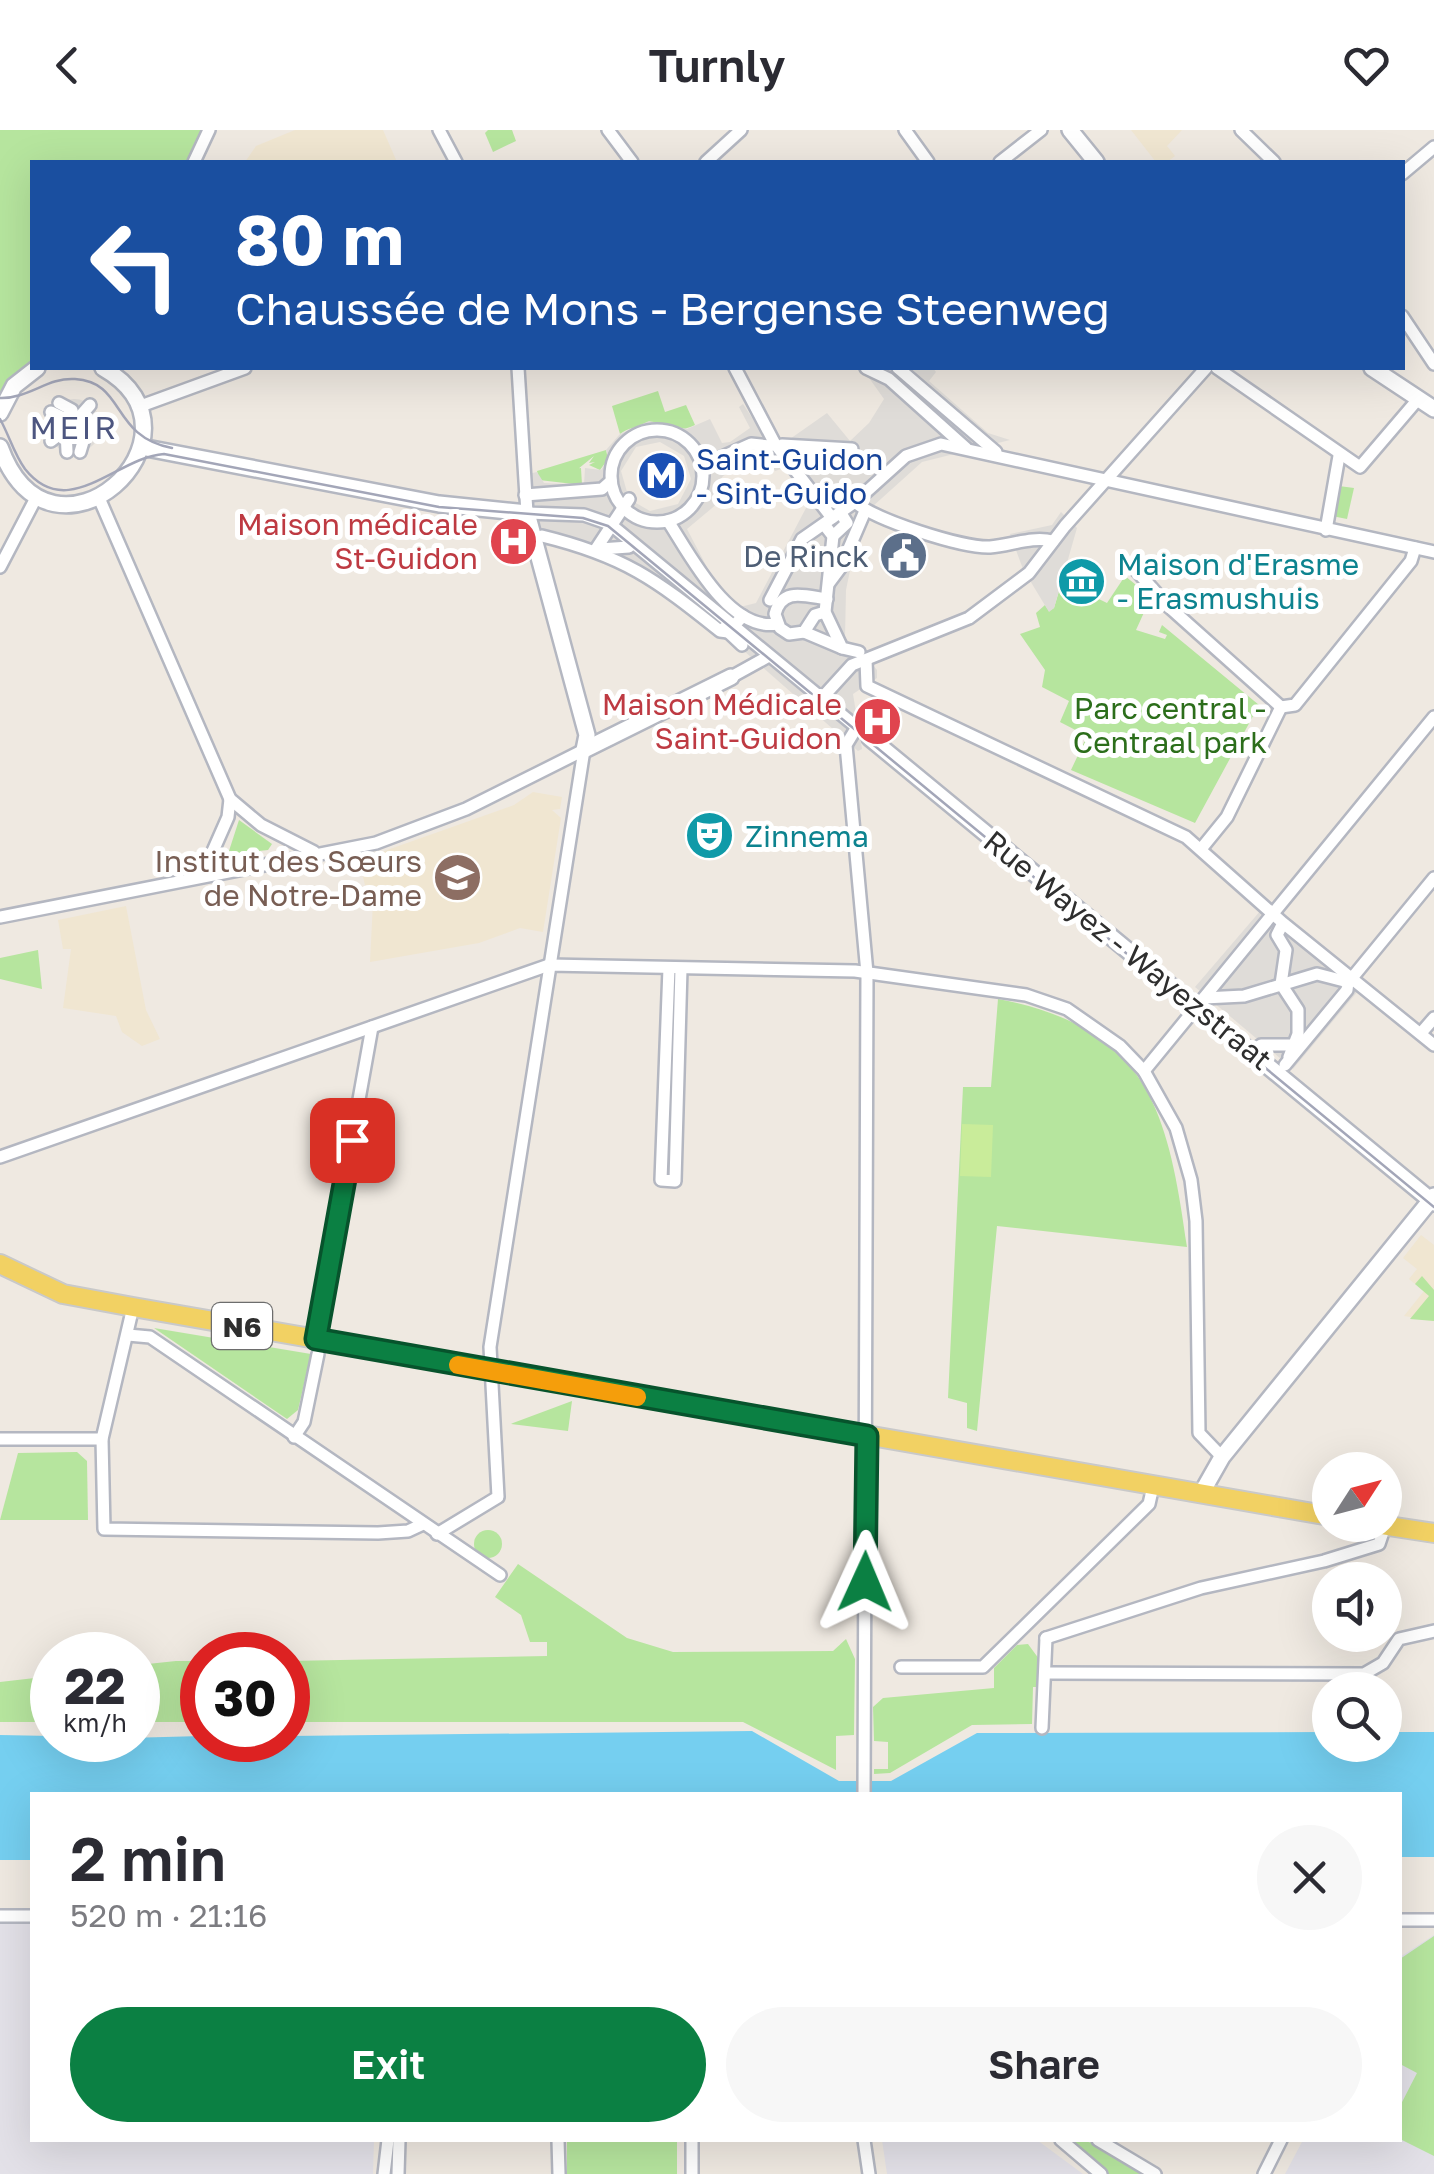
<!DOCTYPE html>
<meta charset="utf-8">
<style>
:root{--surface:#fff;--page:#f7f7f7;--text:#2b2b33;--muted:#7c7c81;--accent:#0b8043}
body{margin:0;font-family:"Golos Text",sans-serif;background:var(--page);color:var(--text);height:100vh;display:flex;flex-direction:column;font-size:38px;white-space:nowrap}
*{box-sizing:border-box;margin:0}
p{font-size:32px;color:var(--muted)}
.icon{flex:none;width:55px;height:55px;fill:none;stroke:currentColor;stroke-width:2;stroke-linecap:round;stroke-linejoin:round}
.map{position:relative;flex:1;overflow:hidden}
.drawer{position:absolute;left:30px;top:1662px;width:1372px;height:350px;display:flex;flex-direction:column;background:var(--surface);border-radius:0px;box-shadow:0 10px 40px #0002}
.drawer>*{flex:none}
.top-card{position:absolute;left:30px;top:30px;width:1375px;height:210px;border-radius:0px;box-shadow:0 10px 40px #0002;background:#1a4fa0;color:#fff;overflow:hidden}
.needle{width:65px;rotate:54deg}
.fabs{position:absolute;left:1312px;top:1322px;display:grid;gap:20px}
.fabs a{display:grid;place-items:center;width:90px;height:90px;border-radius:50%;background:var(--surface);box-shadow:0 10px 40px #0002;font-size:50px}
.speed{position:absolute;left:30px;top:1502px;display:flex;gap:20px;font-size:50px;font-weight:700;text-align:center}
.speed>*{display:grid;place-content:center;width:130px;height:130px;border-radius:50%;background:var(--surface);box-shadow:0 10px 40px #0002;line-height:1}
.speed small{font-size:25px;font-weight:400}
.speed .limit{border:15px solid #d22;background:#fff;color:#111}
.pin{position:absolute;display:grid;place-items:center;width:85px;height:85px;color:#fff;margin:-42px;border-radius:20px;box-shadow:0 5px 15px #0006}
.me{position:absolute;width:110px;margin:-55px;rotate:1deg;stroke-linejoin:round;filter:drop-shadow(0 0 8px #0008)}
.turn{display:flex;align-items:center;gap:35px;height:210px;padding:0 40px;font-size:45px}
.turn .icon{width:130px;height:130px;stroke-width:2.5}
.turn b{display:block;font-size:70px;line-height:85px}
.round{display:grid;place-items:center;flex:none;width:105px;height:105px;border-radius:52px;background:var(--page)}
.overview{display:flex;align-items:center;justify-content:space-between;height:170px;padding:0 40px}
h1{font-size:60px;font-weight:600;line-height:75px}
.primary-button{display:flex;gap:20px;margin-top:auto;padding:20px 40px}
.primary-button a{flex:1;height:115px;border-radius:60px;background:var(--accent);color:#fff;font-size:40px;font-weight:600;line-height:115px;text-align:center}
.primary-button a+a{background:var(--page);color:var(--text)}
header{display:flex;justify-content:space-between;align-items:center;height:130px;padding:0 40px;background:var(--surface);font-size:45px;font-weight:600}
.map>svg:first-child{display:block}
.industrial{fill:#e3e1e8}
.education{fill:#f0e6d1}
.green{fill:#b6e59e}
.pitch{fill:#c9ec9a}
.plaza{fill:#dfdcd8;fill-rule:evenodd}
.water{fill:#75cff0}
.lines{fill:none;stroke-linecap:round;stroke-linejoin:round}
.street-casing{stroke:#b4b7c1;stroke-width:16}
.secondary-casing{stroke:#b4b7c1;stroke-width:20}
.primary-casing{stroke:#c9c9c9;stroke-width:22}
.street{stroke:#fff;stroke-width:11}
.secondary{stroke:#fff;stroke-width:15}
.primary{stroke:#f2d163;stroke-width:18}
.tram{stroke:#a3a6b8;stroke-width:2.5}
.route-casing{stroke:#07532c;stroke-width:25}
.route{stroke:#0b8043;stroke-width:18}
.slow{stroke:#f59e0b;stroke-width:18}
.labels{text-anchor:middle;dominant-baseline:central;stroke-width:10;stroke-linejoin:round;paint-order:stroke}
.shield{fill:#fff;stroke:#6d6d6d;stroke-width:2.5}
.shield-label{font-size:28px;font-weight:bold;fill:#2e2e2e}
.transit-label{font-size:30px;fill:#164399;stroke:#fff;text-anchor:start}
.health-label{font-size:30px;fill:#be3a42;stroke:#fff;text-anchor:end}
.service-label{font-size:30px;fill:#4e5e75;stroke:#fff;text-anchor:end}
.culture-label{font-size:30px;fill:#0d838f;stroke:#fff;text-anchor:start}
.park-label{font-size:30px;fill:#2c6e1b;stroke:#fff}
.education-label{font-size:30px;fill:#785e54;stroke:#fff;text-anchor:end}
.street-label{font-size:30px;fill:#2e2e2e;stroke:#fff}
.neighbourhood-label{font-size:32px;letter-spacing:2.5px;fill:#4d5680;stroke:#fff}
</style>
<header><svg class="icon" aria-label="back" viewBox="0 0 24 24"><path d="M15 5l-7 7 7 7"/></svg>Turnly<svg class="icon" aria-label="heart" viewBox="0 0 24 24"><path d="M12 20l-8-8c-3-5 5-10 8-4 3-6 11-1 8 4z"/></svg></header>
<div class="map">
<svg width="1434" height="2044" viewBox="0 0 1434 2044">
<rect width="100%" height="100%" fill="#efe9e1"/>
<g class="industrial">
<path d="M 0,1791 L 32,1791 L 32,2010 L 374,2010 L 373,2044 L 0,2044 Z"/>
<path d="M 1434,1805 L 1434,2044 L 1285,2044 L 1303,2010 L 1400,2010 L 1400,1827 Z"/>
<path d="M 882,2010 L 1037,2010 L 1083,2044 L 887,2044 Z"/>
</g>
<g class="education">
<path d="M 295,0 L 383,0 L 397,32 L 245,32 L 256,16 Z"/>
<path d="M 1131,0 L 1182,0 L 1167,16 L 1175,26 L 1167,32 L 1156,32 Z"/>
<path d="M 533,662 L 562,667 L 560,679 L 552,680 L 561,688 L 543,802 L 520,798 L 479,813 L 370,832 L 373,772 L 369,772 L 359,730 L 514,675 Z"/>
<path d="M 126,776 L 146,880 L 160,909 L 142,916 L 122,902 L 116,886 L 63,878 L 71,819 L 63,819 L 58,790 Z"/>
<path d="M 1421,1105 L 1434,1115 L 1434,1191 L 1404,1186 L 1424,1161 L 1409,1149 L 1417,1139 L 1403,1128 Z"/>
</g>
<g class="green">
<path d="M 0,0 L 202,0 L 187,32 L 32,32 L 32,234 L 0,265 Z"/>
<path d="M 488,0 L 512,0 L 516,11 L 493,22 L 485,3 Z"/>
<path d="M 658,261 L 665,282 L 686,275 L 695,295 C 671,308 645,286 620,304 L 612,276 Z"/>
<path d="M 606,320 L 608,329 L 600,340 L 589,335 L 595,332 L 589,333 L 594,326 L 578,339 L 550,341 L 581,338 L 582,355 L 539,350 L 537,341 Z"/>
<path d="M 1339,356 L 1354,358 L 1347,389 L 1332,386 Z"/>
<path d="M 1125,446 L 1151,467 L 1136,500 L 1165,509 L 1167,505 L 1159,502 L 1162,495 L 1259,575 L 1195,693 L 1071,640 L 1087,606 L 1060,592 L 1069,571 L 1042,557 L 1045,540 L 1020,504 L 1040,497 L 1036,483 L 1045,475 L 1049,481 L 1054,478 L 1062,451 L 1107,473 Z"/>
<path d="M 239,690 L 272,714 L 268,720 L 228,724 Z"/>
<path d="M 38,820 L 42,859 L 0,849 L 0,828 Z"/>
<path d="M 998,869 C 1149,898 1168,981 1187,1117 L 997,1096 L 977,1301 L 967,1298 L 967,1273 L 948,1268 L 963,957 L 991,957 Z"/>
<path d="M 1422,1146 L 1434,1160 L 1434,1191 L 1410,1189 L 1429,1166 L 1415,1154 Z"/>
<path d="M 154,1198 L 311,1224 L 298,1280 L 287,1289 Z"/>
<path d="M 572,1271 L 568,1301 L 511,1294 L 513,1293 Z"/>
<path d="M 77,1322 L 87,1331 L 88,1390 L 0,1390 L 18,1323 Z"/>
<circle cx="488" cy="1414" r="14"/>
<path d="M 518,1434 L 627,1508 L 673,1522 L 833,1521 L 846,1509 L 855,1529 L 854,1605 L 836,1606 L 836,1640 L 743,1592 L 288,1592 L 288,1531 L 547,1526 L 547,1512 L 530,1512 L 521,1485 L 495,1467 Z"/>
<path d="M 1028,1514 L 1039,1529 L 1039,1557 L 1033,1557 L 1032,1594 L 972,1595 L 890,1643 L 874,1644 L 874,1639 L 888,1639 L 888,1612 L 874,1611 L 873,1577 L 883,1568 L 994,1558 L 994,1538 L 1017,1515 Z"/>
<path d="M 176,1531 L 202,1531 L 202,1592 L 138,1592 L 138,1535 Z"/>
<path d="M 52,1546 L 52,1592 L 0,1592 L 0,1552 Z"/>
<path d="M 1434,1806 L 1434,2026 L 1400,2009 L 1400,1976 L 1417,1943 L 1400,1934 L 1400,1829 Z"/>
<rect x="567" y="2010" width="110" height="34"/>
<path d="M 1068,2010 C 1095,2010 1124,2021 1140,2044 L 1106,2044 Z"/>
</g>
<path class="pitch" d="M 962,994 L 993,995 L 991,1047 L 960,1046 Z"/>
<g class="plaza">
<path d="M 862,238 L 933,238 L 936,242 L 929,251 L 988,303 L 1010,310 L 922,332 L 872,377 L 855,416 L 846,460 L 845,508 L 862,523 L 869,521 L 866,527 L 877,540 L 877,548 L 853,564 L 862,619 L 858,621 L 728,507 L 725,510 L 657,457 L 599,428 L 551,414 L 540,419 L 528,344 L 537,342 L 544,353 L 584,355 L 585,338 L 601,340 L 609,328 L 606,320 L 620,304 L 649,291 L 687,299 L 710,289 L 722,313 L 730,312 L 750,298 L 739,277 L 743,274 L 783,335 L 780,316 L 827,283 L 850,311 L 869,293 L 884,269 ZM 660,312 L 684,326 L 691,349 L 678,374 L 650,381 L 629,369 L 621,341 L 636,317 ZM 767,327 L 775,341 L 784,338 L 795,352 L 792,356 L 805,369 L 806,378 L 756,473 L 740,477 L 720,462 L 687,399 L 724,368 L 717,355 L 723,346 L 757,328 Z"/>
<circle cx="74" cy="296" r="27"/>
<path d="M 1061,382 L 1077,398 L 1054,478 L 1049,482 L 1023,439 L 1010,404 L 1052,395 Z"/>
<path d="M 1261,780 L 1358,861 L 1293,939 L 1195,857 Z"/>
</g>
<path class="water" d="M 752,1601 L 839,1651 L 891,1651 L 977,1603 L 1330,1602 L 1330,1615 L 1385,1615 L 1385,1602 L 1434,1602 L 1434,1727 L 1400,1727 L 1400,1665 L 32,1665 L 32,1730 L 0,1730 L 0,1605 L 52,1606 L 52,1610 L 202,1606 L 202,1610 L 288,1610 L 288,1606 Z"/>
<g class="lines">
<defs>
<g id="street">
<path d="M 439,0 L 456,32"/>
<path d="M 608,0 L 632,32"/>
<path d="M 905,0 L 928,32"/>
<path d="M 1241,0 L 1274,32"/>
<path d="M 194,32 L 209,0"/>
<path d="M 706,32 L 741,0"/>
<path d="M 1000,32 L 1041,0"/>
<path d="M 1402,44 L 1434,17"/>
<path d="M 1402,186 L 1434,234"/>
<path d="M 518,238 L 527,383 L 584,385 L 610,394 L 859,599"/>
<path d="M 735,238 L 775,314 L 832,388"/>
<path d="M 866,238 L 889,249 L 966,318"/>
<path d="M 898,238 L 996,322"/>
<path d="M 1217,238 L 1360,337 L 1419,268"/>
<path d="M 138,277 L 245,238"/>
<path d="M 51,282 L 74,293 L 85,305 L 80,322"/>
<path d="M 74,293 L 90,275"/>
<path d="M 66,299 L 67,322"/>
<circle cx="657" cy="346" r="46"/>
<path d="M 51,311 L 74,293 L 72,280 L 59,273"/>
<path d="M 782,315 L 852,319"/>
<path d="M 702,336 L 751,314 L 770,316"/>
<path d="M 525,365 L 602,359 L 611,351"/>
<path d="M 99,368 L 230,669 L 261,695 L 314,722"/>
<path d="M 855,372 C 875,390 962,418 990,417 C 1012,415 1032,406 1053,411"/>
<path d="M 668,391 C 690,425 729,502 777,494"/>
<path d="M 826,397 L 833,406 L 825,482 L 842,518 L 859,522"/>
<path d="M 1326,400 L 1339,326"/>
<path d="M 542,406 C 624,426 655,449 720,501 L 728,502 L 743,486"/>
<path d="M 833,406 L 847,393 L 842,385"/>
<path d="M 596,419 L 629,369"/>
<path d="M 600,419 L 629,417"/>
<path d="M 0,437 L 37,366"/>
<path d="M 1134,438 L 1168,476 L 1281,577"/>
<path d="M 829,453 L 841,437 L 865,381"/>
<path d="M 770,470 L 802,409 L 855,372 L 906,326 L 941,314 L 1434,422"/>
<path d="M 825,482 L 815,485 L 804,502 L 789,504 L 780,498 L 775,484 C 782,457 805,466 827,469"/>
<path d="M 724,498 L 742,515"/>
<path d="M 804,502 L 842,518"/>
<path d="M 866,530 L 867,556 L 1186,707 L 1283,793 L 1434,915"/>
<path d="M 731,547 L 769,526"/>
<path d="M 822,568 L 852,535 L 969,488 L 1029,443 L 1065,396 L 1206,238"/>
<path d="M 1281,577 L 1295,575 L 1411,431 L 1415,418"/>
<path d="M 857,597 L 846,615 L 867,843 L 864,1665"/>
<path d="M 1201,719 L 1227,687 L 1281,577"/>
<path d="M 202,746 L 228,687 L 230,669"/>
<path d="M 0,787 L 376,713 L 466,679 L 584,620"/>
<path d="M 1281,797 L 1277,805 L 1286,820 L 1281,854 L 1298,880 L 1298,904 L 1289,927"/>
<path d="M 669,838 L 661,1050 L 675,1051 L 681,839"/>
<path d="M 1352,848 L 1434,748"/>
<path d="M 1204,868 L 1244,866 L 1317,844 L 1348,852 L 1347,860 L 1285,935"/>
<path d="M 1421,903 L 1434,888"/>
<path d="M 1261,915 L 1293,915"/>
<path d="M 1144,941 L 1434,587"/>
<path d="M 0,1027 L 549,835 L 855,841 L 1026,865 L 1067,879 L 1120,916 L 1144,941 L 1176,998 L 1191,1050 L 1196,1091 L 1199,1303 L 1222,1327"/>
<path d="M 133,1177 L 102,1309 L 104,1399 L 378,1403 L 408,1401 L 423,1394"/>
<path d="M 128,1205 L 150,1207 L 500,1445"/>
<path d="M 316,1209 L 372,897"/>
<path d="M 294,1307 L 304,1292 L 318,1224"/>
<path d="M 0,1309 L 102,1309"/>
<path d="M 437,1404 L 498,1367 L 490,1217 L 584,620"/>
<path d="M 1046,1508 L 1201,1458 L 1324,1431 L 1379,1414 L 1385,1396"/>
<path d="M 901,1537 L 983,1537 L 1149,1374 L 1153,1356"/>
<path d="M 1046,1543 L 1364,1544 L 1383,1533 L 1399,1509 L 1434,1501"/>
<path d="M 1042,1598 L 1046,1508"/>
<path d="M 0,1786 L 32,1786"/>
<path d="M 1400,1790 L 1434,1790"/>
<path d="M 558,2010 L 559,2044"/>
<path d="M 864,2010 L 869,2044"/>
<path d="M 1061,2010 L 1101,2044"/>
<path d="M 1098,2010 L 1155,2044"/>
<path d="M 384,2044 L 388,2010"/>
<path d="M 398,2044 L 399,2010"/>
<path d="M 692,2044 L 692,2010"/>
<path d="M 1264,2044 L 1281,2010"/>
</g>
<g id="secondary">
<path d="M 1070,0 L 1096,32"/>
<path d="M 1372,238 L 1434,279"/>
<path d="M 0,283 L 14,256 L 37,238"/>
<path d="M 0,317 C 51,458 220,305 103,238"/>
<path d="M 141,317 L 439,374 L 527,383 L 587,605 L 584,620"/>
<path d="M 870,608 L 1434,1073"/>
<path d="M 584,620 L 731,547"/>
<path d="M 1201,1364 L 1222,1327 L 1434,1066"/>
</g>
<g id="primary">
<path d="M 0,1134 L 63,1164 L 133,1177 L 1330,1386"/>
<path d="M 1382,1395 L 1434,1403"/>
</g>
</defs>
<use href="#street" class="street-casing"/>
<use href="#secondary" class="secondary-casing"/>
<use href="#primary" class="primary-casing"/>
<use href="#street" class="street"/>
<use href="#secondary" class="secondary"/>
<use href="#primary" class="primary"/>
<g class="tram">
<path d="M 0,268 C 28,269 48,247 75,249 C 126,252 110,306 172,318"/>
<path d="M 0,289 C 9,305 14,324 25,339 C 68,393 117,327 164,324 L 439,377 L 583,388 L 608,396 L 1434,1077"/>
</g>
</g>
<g class="lines">
<defs>
<path id="route" d="M 352,1010 L 316,1209 L 867,1306 L 865,1452"/>
</defs>
<use href="#route" class="route-casing"/>
<use href="#route" class="route"/>
<path class="slow" d="M 458,1235 L 637,1267"/>
</g>
<defs>
<symbol id="metro-disc" viewBox="-11 -11 22 22"><circle r="9.5" fill="#1a4fb4" stroke="#fff"/><path d="M-5.5 5V-5H-3L0 0L3-5H5.5V5H3V-.5L0 4L-3-.5V5Z" fill="#fff"/></symbol>
<symbol id="hospital-disc" viewBox="-11 -11 22 22"><circle r="9.5" fill="#e0444e" stroke="#fff"/><path d="M-5-5h3v3.5h4V-5h3V5h-3V1.5h-4V5h-3Z" fill="#fff"/></symbol>
<symbol id="civic-disc" viewBox="-11 -11 22 22"><circle r="9.5" fill="#5c6f8a" stroke="#fff"/><path d="M-.6-6.5H3V-4.5H.6V-3L4-1V1h2V6H-6V1h2V-1L-.6-3ZM-1.2 2.5V6h2.4V2.5Z" fill="#fff"/></symbol>
<symbol id="museum-disc" viewBox="-11 -11 22 22"><circle r="9.5" fill="#0f9aa8" stroke="#fff"/><path d="M0-6L6-3V-2H-6V-3ZM-5-1h2V3h-2ZM-1-1h2V3h-2ZM3-1h2V3H3ZM-6 4H6V6H-6Z" fill="#fff"/></symbol>
<symbol id="theatre-disc" viewBox="-11 -11 22 22"><circle r="9.5" fill="#0f9aa8" stroke="#fff"/><path d="M-5-5.5Q0-4 5-5.5V0Q5 5 0 6Q-5 5-5 0ZM-3.3-2.5H-1v1.5H-3.3ZM1-2.5H3.3v1.5H1ZM-2.8 1Q0 5.5 2.8 1Z" fill="#fff"/></symbol>
<symbol id="university-disc" viewBox="-11 -11 22 22"><circle r="9.5" fill="#8d6e63" stroke="#fff"/><path d="M0-5L7-2L0 1L-7-2ZM-4 1L0 2.5L4 1V4Q0 6-4 4Z" fill="#fff"/></symbol>
</defs>
<g fill-rule="evenodd">
<use href="#metro-disc" x="634" y="318" width="55" height="55"/>
<use href="#hospital-disc" x="486" y="384" width="55" height="55"/>
<use href="#civic-disc" x="876" y="398" width="55" height="55"/>
<use href="#museum-disc" x="1054" y="424" width="55" height="55"/>
<use href="#hospital-disc" x="850" y="564" width="55" height="55"/>
<use href="#theatre-disc" x="682" y="678" width="55" height="55"/>
<use href="#university-disc" x="430" y="720" width="55" height="55"/>
</g>
<g class="labels">
<rect class="shield" x="212" y="1173" width="60" height="46" rx="8"/>
<g class="shield-label">
<text x="242" y="1196">N6</text>
</g>
<g class="transit-label">
<text x="696" y="329">Saint-Guidon<tspan x="696" dy="34">- Sint-Guido</tspan></text>
</g>
<g class="health-label">
<text x="478" y="394">Maison médicale<tspan x="478" dy="34">St-Guidon</tspan></text>
<text x="842" y="574">Maison Médicale<tspan x="842" dy="34">Saint-Guidon</tspan></text>
</g>
<g class="service-label">
<text x="869" y="426">De Rinck</text>
</g>
<g class="culture-label">
<text x="1117" y="434">Maison d'Erasme<tspan x="1117" dy="34">- Erasmushuis</tspan></text>
<text x="745" y="706">Zinnema</text>
</g>
<g class="park-label">
<text x="1170" y="578">Parc central -<tspan x="1170" dy="34">Centraal park</tspan></text>
</g>
<g class="education-label">
<text x="422" y="731">Institut des Sœurs<tspan x="422" dy="34">de Notre-Dame</tspan></text>
</g>
<g class="street-label">
<text transform="translate(1128 820) rotate(39)">Rue Wayez - Wayezstraat</text>
</g>
<g class="neighbourhood-label">
<text x="74" y="297">MEIR</text>
</g>
</g>
</svg>
<div class="fabs">
<a><svg class="needle" viewBox="-14 -14 28 28"><path d="M0-13l5 13h-10z" fill="#e53935"/><path d="M0 13l5-13h-10z" fill="#7c7c81"/></svg></a>
<a><svg class="icon" aria-label="sound" viewBox="0 0 24 24"><path d="M4 9h4l5-4v14l-5-4H4zM17 9q2 3 0 6"/></svg></a>
<a><svg class="icon" aria-label="search" viewBox="0 0 24 24"><circle cx="10" cy="10" r="6"/><path d="M15 15l6 6"/></svg></a>
</div>
<div class="speed"><div>22<small>km/h</small></div><div class="limit">30</div></div>
<div class="pin" style="left:352px;top:1010px;background:#d93025"><svg class="icon" aria-label="arrive" viewBox="0 0 24 24"><path d="M6 21V4h12l-3 4 3 4H6"/></svg></div>
<svg class="me" style="left:865px;top:1452px" viewBox="-20 -20 40 40"><path d="M0-17L14 15 0 8-14 15z" fill="#0b8043" stroke="#fff" stroke-width="4"/></svg>
<div class="top-card">
<div class="turn"><svg class="icon" aria-label="left" viewBox="0 0 24 24"><path d="M17 20v-9H6M10 6l-5 5 5 5"/></svg><div><b>80 m</b>Chaussée de Mons - Bergense Steenweg</div></div>
</div>
<section class="drawer">
<div class="overview"><div><h1>2 min</h1><p>520 m · 21:16</p></div><a class="round"><svg class="icon" aria-label="close" viewBox="0 0 24 24"><path d="M6 6l12 12M18 6L6 18"/></svg></a></div>
<div class="primary-button"><a>Exit</a><a>Share</a></div>
</section>
</div>
